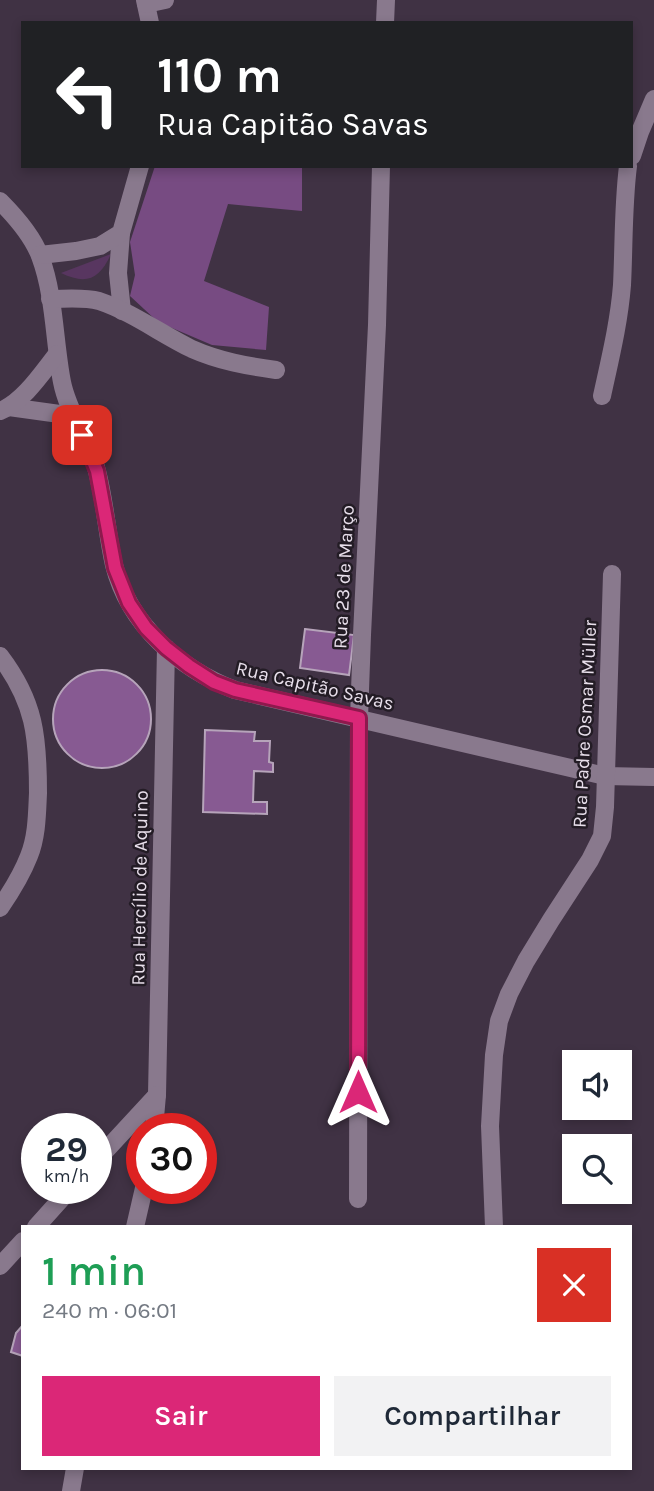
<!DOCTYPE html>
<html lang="pt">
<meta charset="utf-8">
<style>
:root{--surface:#fff;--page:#f2f2f3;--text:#1f2937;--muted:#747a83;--accent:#db2777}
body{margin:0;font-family:Karla,sans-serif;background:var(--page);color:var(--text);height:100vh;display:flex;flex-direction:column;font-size:26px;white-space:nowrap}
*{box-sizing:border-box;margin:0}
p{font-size:23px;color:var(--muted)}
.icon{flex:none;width:38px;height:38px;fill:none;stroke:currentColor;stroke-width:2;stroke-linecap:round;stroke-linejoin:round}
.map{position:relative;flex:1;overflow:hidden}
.panel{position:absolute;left:21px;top:1225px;width:611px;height:245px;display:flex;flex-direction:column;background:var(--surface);border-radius:0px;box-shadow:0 4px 10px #0003}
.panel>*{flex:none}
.guide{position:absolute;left:21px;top:21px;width:612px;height:147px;border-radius:0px;box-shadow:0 4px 10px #0003;background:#202124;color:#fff;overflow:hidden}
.fabs{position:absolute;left:562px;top:1050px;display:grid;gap:14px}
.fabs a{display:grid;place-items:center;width:70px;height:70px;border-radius:0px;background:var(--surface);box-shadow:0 4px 10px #0003;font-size:35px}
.speed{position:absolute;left:21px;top:1113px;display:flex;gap:14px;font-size:35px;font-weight:700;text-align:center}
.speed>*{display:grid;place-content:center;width:91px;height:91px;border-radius:50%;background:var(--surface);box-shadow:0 4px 10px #0003;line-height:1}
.speed small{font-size:18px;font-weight:400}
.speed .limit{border:10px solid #d22;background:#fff;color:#111}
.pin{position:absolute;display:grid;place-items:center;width:60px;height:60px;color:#fff;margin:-30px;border-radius:14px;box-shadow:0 4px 10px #0006}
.me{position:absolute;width:77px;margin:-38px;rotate:0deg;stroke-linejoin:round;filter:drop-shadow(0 0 5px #0008)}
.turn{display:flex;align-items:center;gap:24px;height:147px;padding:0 21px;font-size:32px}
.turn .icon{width:91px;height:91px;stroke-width:2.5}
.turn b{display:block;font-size:49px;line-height:60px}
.round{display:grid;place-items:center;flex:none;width:74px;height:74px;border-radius:0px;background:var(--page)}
.head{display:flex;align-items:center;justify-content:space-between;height:119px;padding:0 21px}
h1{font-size:42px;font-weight:600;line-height:52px;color:#1e9e55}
.primary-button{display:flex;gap:14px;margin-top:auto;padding:14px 21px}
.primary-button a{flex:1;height:80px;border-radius:0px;background:var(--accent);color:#fff;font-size:28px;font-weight:600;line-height:80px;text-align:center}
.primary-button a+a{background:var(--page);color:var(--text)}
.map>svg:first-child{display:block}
.green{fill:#583660}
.forest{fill:#774b82}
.building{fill:#875a92;stroke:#b6a4ba;stroke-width:2}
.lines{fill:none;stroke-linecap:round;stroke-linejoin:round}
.minor{stroke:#89798d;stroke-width:18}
.route-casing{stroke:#8e194d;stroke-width:18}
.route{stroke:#db2777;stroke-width:12}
.labels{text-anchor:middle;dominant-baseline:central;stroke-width:5;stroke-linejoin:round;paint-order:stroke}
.street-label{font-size:19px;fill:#e8dfeb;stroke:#231c25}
</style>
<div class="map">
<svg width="654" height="1491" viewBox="0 0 654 1491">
<rect width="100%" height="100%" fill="#403244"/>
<path class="green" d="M 111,254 C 99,280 86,285 61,273 Z"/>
<path class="forest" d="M 155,166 L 302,166 L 302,211 L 228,204 L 204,281 L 269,307 L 266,350 L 212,345 L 158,322 L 130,296 L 135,275 L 130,242 Z"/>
<g class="building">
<path d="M 305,629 L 354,635 L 349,675 L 300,668 Z"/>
<circle cx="102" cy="719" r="49"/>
<path d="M 205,730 L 255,732 L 254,741 L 270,741 L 269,762 L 273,763 L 273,772 L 254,771 L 253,802 L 267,802 L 267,814 L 203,812 Z"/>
<path d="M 23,1325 L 23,1356 L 11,1352 L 16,1333 Z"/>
</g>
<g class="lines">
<g class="minor">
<path d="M 145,0 L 150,23"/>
<path d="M 146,4 L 165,0"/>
<path d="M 385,23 L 386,0"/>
<path d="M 632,156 L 640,132 L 654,99"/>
<path d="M 0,201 C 16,217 32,235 40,256 C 55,296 54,341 62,382 C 68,413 89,440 97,471 C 105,502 107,534 114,565 C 129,625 180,669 235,690 L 605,776 L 654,777"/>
<path d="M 121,233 L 118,273 L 122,311"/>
<path d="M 40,255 L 76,251 L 100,246 L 121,233 L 140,166"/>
<path d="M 50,299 C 66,299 84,297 99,301 C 132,312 161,334 192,349 C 219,361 247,366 276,370"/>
<path d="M 602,396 C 610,359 619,323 622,285 C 624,245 623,206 628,166"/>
<path d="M 9,407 L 74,416"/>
<path d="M 0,411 C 23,402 42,373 57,354"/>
<path d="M 0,656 C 35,702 38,737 38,793 C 37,814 37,836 29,856 C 22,874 11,892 0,908"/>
<path d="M 154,1129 L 157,1095 L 166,648"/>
<path d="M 96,1161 L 157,1095"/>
<path d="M 358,1199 L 359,718 L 362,635 L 377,325 L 381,166"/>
<path d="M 36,1227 L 71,1188"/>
<path d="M 135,1227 L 144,1188"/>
<path d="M 494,1227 L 490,1126 L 494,1055 L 499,1021 L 509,994 L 526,961 L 551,920 L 590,860 L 602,836 L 605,807 L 612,574"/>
<path d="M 0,1266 L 23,1241"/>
<path d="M 71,1491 L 75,1468"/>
</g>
</g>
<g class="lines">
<defs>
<path id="route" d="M 82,435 L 97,471 L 115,568 L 129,603 L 146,628 L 166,648 L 189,666 L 214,682 L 235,690 L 359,718 L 358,1092"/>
</defs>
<use href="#route" class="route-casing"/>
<use href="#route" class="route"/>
</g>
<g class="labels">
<g class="street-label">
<text transform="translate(344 577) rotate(-87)">Rua 23 de Março</text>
<text transform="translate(315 686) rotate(13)">Rua Capitão Savas</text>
<text transform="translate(585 724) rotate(-87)">Rua Padre Osmar Müller</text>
<text transform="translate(140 888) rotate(-89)">Rua Hercílio de Aquino</text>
</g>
</g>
</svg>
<div class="fabs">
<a><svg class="icon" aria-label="sound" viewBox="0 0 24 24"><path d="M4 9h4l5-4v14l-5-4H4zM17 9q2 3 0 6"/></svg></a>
<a><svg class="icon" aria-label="search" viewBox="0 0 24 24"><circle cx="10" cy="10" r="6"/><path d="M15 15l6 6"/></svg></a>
</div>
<div class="speed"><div>29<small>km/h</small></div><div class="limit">30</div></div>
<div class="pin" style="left:82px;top:435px;background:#d93025"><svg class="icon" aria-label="arrive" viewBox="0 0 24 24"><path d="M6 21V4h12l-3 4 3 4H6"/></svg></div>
<svg class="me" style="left:358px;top:1092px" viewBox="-20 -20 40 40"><path d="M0-17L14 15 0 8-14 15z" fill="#db2777" stroke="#fff" stroke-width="4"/></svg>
<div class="guide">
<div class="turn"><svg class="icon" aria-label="left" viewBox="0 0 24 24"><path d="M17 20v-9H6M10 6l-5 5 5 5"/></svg><div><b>110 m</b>Rua Capitão Savas</div></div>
</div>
<section class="panel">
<div class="head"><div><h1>1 min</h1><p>240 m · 06:01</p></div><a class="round" style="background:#d93025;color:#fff"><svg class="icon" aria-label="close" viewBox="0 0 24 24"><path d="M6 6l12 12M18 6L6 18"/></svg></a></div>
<div class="primary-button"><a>Sair</a><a>Compartilhar</a></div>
</section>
</div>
